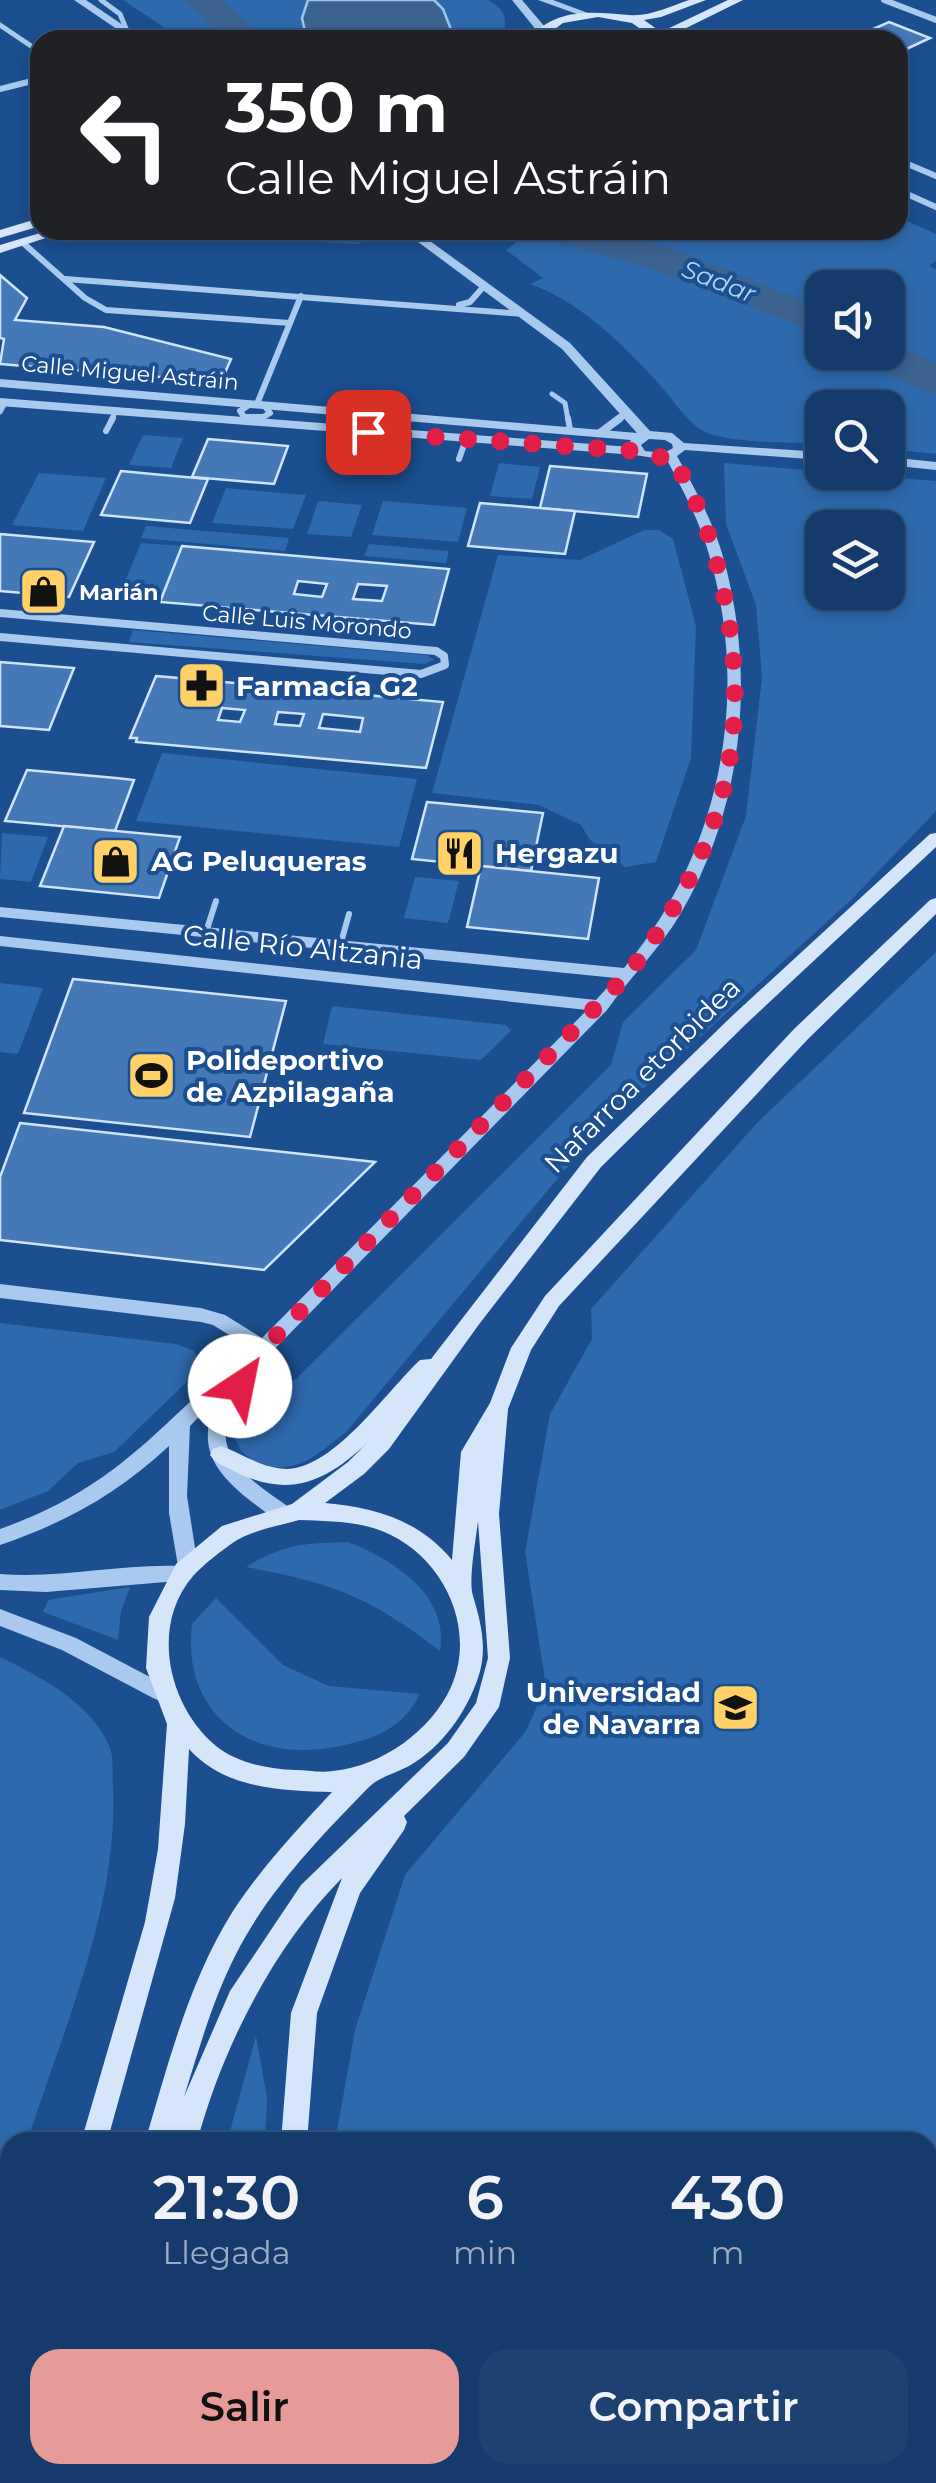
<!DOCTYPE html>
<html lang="es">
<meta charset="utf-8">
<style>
:root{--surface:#143b6b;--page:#1d4271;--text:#f1f3f6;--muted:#9dadc1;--line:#33557e;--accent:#e69b98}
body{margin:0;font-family:Montserrat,sans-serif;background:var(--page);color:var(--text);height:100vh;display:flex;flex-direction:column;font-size:38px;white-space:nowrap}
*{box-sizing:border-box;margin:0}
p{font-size:32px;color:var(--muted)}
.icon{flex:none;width:55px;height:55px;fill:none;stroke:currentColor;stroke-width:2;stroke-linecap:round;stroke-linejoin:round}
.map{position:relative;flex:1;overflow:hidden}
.details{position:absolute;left:0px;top:2132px;width:938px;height:352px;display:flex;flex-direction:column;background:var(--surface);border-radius:30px 30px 0 0;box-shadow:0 5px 15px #0003,0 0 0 2px var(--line)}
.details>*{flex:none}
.guide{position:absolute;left:30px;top:30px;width:878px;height:210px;border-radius:30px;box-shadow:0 5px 15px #0003,0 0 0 2px var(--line);background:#202124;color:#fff;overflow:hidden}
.tools{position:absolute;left:805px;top:270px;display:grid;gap:20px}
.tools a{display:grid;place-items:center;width:100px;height:100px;border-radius:20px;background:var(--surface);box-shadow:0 5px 15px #0003,0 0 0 2px var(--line);font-size:50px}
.pin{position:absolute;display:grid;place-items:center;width:85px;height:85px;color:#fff;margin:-42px;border-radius:20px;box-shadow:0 5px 15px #0006}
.me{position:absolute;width:110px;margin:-55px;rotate:34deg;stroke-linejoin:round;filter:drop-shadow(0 0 8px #0008)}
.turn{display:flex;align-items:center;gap:35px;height:210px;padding:0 30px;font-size:45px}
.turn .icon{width:130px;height:130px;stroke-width:2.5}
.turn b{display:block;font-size:70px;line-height:85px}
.eta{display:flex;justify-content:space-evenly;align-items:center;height:170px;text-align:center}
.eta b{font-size:60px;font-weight:600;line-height:70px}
.action{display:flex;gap:20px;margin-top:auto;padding:20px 30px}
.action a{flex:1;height:115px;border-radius:30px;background:var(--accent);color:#111;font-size:40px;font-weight:600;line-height:115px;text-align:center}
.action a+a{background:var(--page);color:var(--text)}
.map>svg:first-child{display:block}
.green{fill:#2e69ad;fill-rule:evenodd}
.water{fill:#3c6290;stroke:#9cc4f0;stroke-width:2.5}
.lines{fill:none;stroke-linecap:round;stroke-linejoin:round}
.river{fill:#3c6290;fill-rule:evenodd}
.building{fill:#4478b7;stroke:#cfe3fa;stroke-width:2.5;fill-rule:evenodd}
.service-far1{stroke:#a9c9ee;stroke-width:5}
.service{stroke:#a9c9ee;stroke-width:6}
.pedestrian{stroke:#a9c9ee;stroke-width:5}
.minor-far1{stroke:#a9c9ee;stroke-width:6}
.minor{stroke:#a9c9ee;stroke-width:8}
.tertiary{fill:#a9c9ee;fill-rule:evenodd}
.secondary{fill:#d6e6fa;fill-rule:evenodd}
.route{stroke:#e11d48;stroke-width:18;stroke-dasharray:0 32.4}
.labels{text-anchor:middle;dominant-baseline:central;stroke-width:8;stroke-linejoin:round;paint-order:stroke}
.far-street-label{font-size:22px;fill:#fff;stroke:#1b4f8f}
.far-poi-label{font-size:22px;font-weight:bold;fill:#fff;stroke:#1b4f8f;text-anchor:start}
.far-water-label{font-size:25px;font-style:italic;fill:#b5d3f5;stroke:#1b4f8f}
.poi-label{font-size:28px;font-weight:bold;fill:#fff;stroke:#1b4f8f;text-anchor:start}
.street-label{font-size:28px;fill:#fff;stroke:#1b4f8f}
</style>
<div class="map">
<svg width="936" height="2483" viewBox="0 0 936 2483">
<rect width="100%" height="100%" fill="#1b4f8f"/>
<g class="green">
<path d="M 123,0 L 488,0 C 508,12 507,19 502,40 L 183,40 Z"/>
<path d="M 898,217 L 936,234 L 936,261 L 929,266 L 936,269 L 936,454 L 888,449 L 888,408 L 822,408 L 822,444 C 794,442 721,444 700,429 C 684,418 671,397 658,383 C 624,345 579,301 530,284 L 543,278 L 506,250 L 517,242 L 481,230 L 898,230 ZM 822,288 L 888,288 L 888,352 L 822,352 Z"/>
<path d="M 227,230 L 343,230 L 362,244 L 236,238 Z"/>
<path d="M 143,435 L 183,438 L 171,468 L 129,465 Z"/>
<path d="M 499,463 L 540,467 L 532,499 L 490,496 Z"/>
<path d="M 724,463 L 936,481 L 936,811 L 851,900 L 600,1128 L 346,1432 C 320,1452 297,1476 263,1464 C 238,1456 234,1441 231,1416 L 243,1401 L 258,1406 L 269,1394 L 296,1379 L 611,1065 L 623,1022 L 696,950 L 746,816 L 762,678 L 756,605 L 726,524 ZM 822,528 L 888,528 L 888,592 L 822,592 Z"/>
<path d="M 39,473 L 106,478 L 83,531 L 12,525 Z"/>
<path d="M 226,488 L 306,495 L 293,529 L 212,523 Z"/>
<path d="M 318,501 L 362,505 L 351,537 L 307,534 Z"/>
<path d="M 383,501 L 467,508 L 458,542 L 372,535 Z"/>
<path d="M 146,526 L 289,538 L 285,551 L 141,538 Z"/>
<path d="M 644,530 L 659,530 L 673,539 L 696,626 L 691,758 L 656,862 L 625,867 L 590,840 L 581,825 L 539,805 L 432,793 L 498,555 L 580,560 Z"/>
<path d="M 141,543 L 182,546 L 160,602 L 118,598 Z"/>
<path d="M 369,544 L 449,551 L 446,563 L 364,556 Z"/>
<path d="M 133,630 L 427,655 L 434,660 L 424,664 L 129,642 Z"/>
<path d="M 162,753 L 417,779 L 399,847 L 136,821 Z"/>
<path d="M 2,833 L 48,837 L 31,882 L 0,879 Z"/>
<path d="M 415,877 L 459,881 L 448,923 L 404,918 Z"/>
<path d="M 936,952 L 936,2483 L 325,2483 L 325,2475 L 928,2475 L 928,2142 L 335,2142 L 355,2030 L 405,1875 L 526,1731 L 546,1686 L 525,1552 L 550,1414 L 592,1339 L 591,1309 L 757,1123 Z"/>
<path d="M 0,983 L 43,988 L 18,1054 L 0,1052 Z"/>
<path d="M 332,1006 L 506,1025 L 511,1031 L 481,1060 L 323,1044 Z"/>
<path d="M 0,1323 L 176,1344 L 194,1351 L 199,1363 L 196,1373 L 114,1452 L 78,1463 L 48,1491 L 0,1510 Z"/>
<path d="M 348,1542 C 392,1559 450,1595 440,1651 C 370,1597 333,1583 246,1567 C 284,1544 304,1543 348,1542 Z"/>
<path d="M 130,1587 L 121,1611 L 118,1640 L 43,1612 L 48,1600 Z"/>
<path d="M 216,1598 L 283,1665 L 329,1686 L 420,1694 C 402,1729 376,1738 340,1746 C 254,1765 181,1717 192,1624 Z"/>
<path d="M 0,1657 C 41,1677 92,1703 110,1748 C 114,1758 112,1775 113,1786 C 119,1905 63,2030 27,2142 L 10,2142 L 10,2197 L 0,2229 Z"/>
<path d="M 256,2036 L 267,2098 L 265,2142 L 227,2142 Z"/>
</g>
<path class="water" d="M 308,0 L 434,0 L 443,9 L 454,37 L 307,40 L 302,18 Z"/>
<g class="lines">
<g class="river">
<path d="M 185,0 L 223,0 L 265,40 L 226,40 Z"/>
<path d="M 537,230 L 602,230 L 676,250 L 822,308 L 822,334 L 648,268 L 543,238 Z"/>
<path d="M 888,340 L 936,363 L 936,394 C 913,388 879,372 865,352 L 888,352 Z"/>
</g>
</g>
<g class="building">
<path d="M 889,22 L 930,38 L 898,53 L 898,40 L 848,40 Z"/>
<path d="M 0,275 L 27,298 L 15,320 L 104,327 L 231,359 L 221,382 L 0,364 L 4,339 L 0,338 Z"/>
<path d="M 208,439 L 288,446 L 274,484 L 192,477 Z"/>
<path d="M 550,466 L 647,474 L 638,517 L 540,508 Z"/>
<path d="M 121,471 L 152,474 L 208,479 L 190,523 L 101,515 Z"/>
<path d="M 480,503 L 575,511 L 565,554 L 468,546 Z"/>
<path d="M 0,534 L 94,542 L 69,597 L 0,591 Z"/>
<path d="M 182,546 L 449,569 L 434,625 L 160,602 ZM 298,581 L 327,584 L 322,597 L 294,594 ZM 358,584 L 387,586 L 382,601 L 353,599 Z"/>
<path d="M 0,662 L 74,668 L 49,730 L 0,726 Z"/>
<path d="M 156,676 L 213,681 L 443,702 L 426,768 L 136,742 L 137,738 L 130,738 ZM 222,708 L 245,710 L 240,722 L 218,720 ZM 278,712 L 304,714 L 300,726 L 275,724 ZM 323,714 L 363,718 L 360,732 L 319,728 Z"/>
<path d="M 27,770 L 116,778 L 134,780 L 115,831 L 5,821 Z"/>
<path d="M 427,802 L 543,813 L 531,871 L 412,859 Z"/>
<path d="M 64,826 L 180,837 L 159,898 L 40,886 Z"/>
<path d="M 481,866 L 599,878 L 588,939 L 467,927 Z"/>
<path d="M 73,979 L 286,1001 L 250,1137 L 24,1113 Z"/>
<path d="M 20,1123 L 375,1162 L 264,1270 L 0,1240 L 0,1177 Z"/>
</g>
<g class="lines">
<g class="service-far1">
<path d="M 101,0 L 120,14 L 127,31"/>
<path d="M 552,394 L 565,403 L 568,420"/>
<path d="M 0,412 L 5,403"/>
<path d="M 111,420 L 116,411"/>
</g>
<g class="service">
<path d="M 568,418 L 570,430"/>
<path d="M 106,431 L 113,418"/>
<path d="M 329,448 L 336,429"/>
<path d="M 459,459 L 466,439"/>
<path d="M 206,932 L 216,901"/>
<path d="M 340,946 L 349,914"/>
</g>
<path class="pedestrian" d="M 0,25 L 40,52"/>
<g class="minor-far1">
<path d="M 884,0 L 936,20"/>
<path d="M 0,89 L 40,79"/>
<path d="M 898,160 L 936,176"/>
<path d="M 898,190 L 936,207"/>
<path d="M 22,242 L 85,298 L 106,310 L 290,323"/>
<path d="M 65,279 L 523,314"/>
<path d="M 459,305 L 470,302 L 485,285"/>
<path d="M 257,404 L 301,296"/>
<path d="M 249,405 L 264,405 L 270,413 L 260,419 L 245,418 L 240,411 Z"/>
<path d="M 618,420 L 626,410"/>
</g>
<g class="minor">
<path d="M 245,418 L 262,418"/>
<path d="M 600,433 L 620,418"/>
<path d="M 0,613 L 436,651 L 444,656 L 445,665 L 421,674 L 0,637"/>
</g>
<g class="tertiary">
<path d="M 74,0 L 86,0 L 145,40 L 133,40 Z"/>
<path d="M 512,0 L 522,0 L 545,27 L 545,31 L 537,31 Z"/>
<path d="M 538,0 L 553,0 L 596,16 L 588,18 Z"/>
<path d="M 402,230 L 415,230 L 570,343 L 650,431 L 672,433 L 684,443 L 822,452 L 822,460 L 685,450 L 677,456 C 695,489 714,523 724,560 C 756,678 743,807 681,913 C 660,949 630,977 607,1010 L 252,1372 C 246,1388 235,1400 229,1415 C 212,1460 260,1486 290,1508 L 293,1514 L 290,1520 L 283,1522 L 276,1520 C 229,1485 184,1455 222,1393 L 190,1426 L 187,1496 L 198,1567 L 190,1580 L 46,1592 L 0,1590 L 0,1574 C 60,1579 118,1564 178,1566 L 169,1513 L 169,1446 C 119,1493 65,1523 0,1545 L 0,1529 C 99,1494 142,1447 215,1378 C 226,1367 240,1361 252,1349 L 213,1325 L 201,1322 L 0,1298 L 0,1284 L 201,1308 L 225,1315 L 262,1338 L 587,1010 L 0,946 L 0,936 L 596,1000 L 616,978 L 0,917 L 0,907 L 624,968 C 719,855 751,700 710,558 C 701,524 684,492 667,460 L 635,455 L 0,406 L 0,398 L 630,447 L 628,444 L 631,440 L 0,387 L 0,379 L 637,433 L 562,349 ZM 649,439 L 665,440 L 672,444 L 673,448 L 664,453 L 645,451 L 641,445 Z"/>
<path d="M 888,457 L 936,462 L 936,470 L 888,465 Z"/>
<path d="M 0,1609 L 76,1638 L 167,1686 L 170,1692 L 167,1698 L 160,1701 L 153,1698 L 62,1650 L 0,1626 Z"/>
</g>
<g class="secondary">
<path d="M 689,0 L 706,0 L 661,17 L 644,20 L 661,32 L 728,0 L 743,0 L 666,38 L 668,40 L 656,40 L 632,23 L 598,17 L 563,23 L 540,40 L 528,40 C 556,7 591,12 629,15 C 649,17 671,6 689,0 Z"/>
<path d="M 33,220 L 37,221 L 37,227 L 0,238 L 0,230 Z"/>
<path d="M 50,230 L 70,230 L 0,253 L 0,245 Z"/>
<path d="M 936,833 L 936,847 L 746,1024 L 601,1167 L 480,1323 L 389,1449 L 364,1474 L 325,1503 C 375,1507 420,1521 452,1560 L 461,1452 L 490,1403 L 511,1348 L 545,1296 L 794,1029 L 930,900 L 936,898 L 936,914 L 808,1039 L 559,1306 L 531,1350 L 508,1409 L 499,1514 L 510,1658 L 499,1707 L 464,1757 L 404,1816 L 407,1822 L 404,1830 L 360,1893 L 317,2013 L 307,2142 L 281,2142 L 291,2013 L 342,1878 C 273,1947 222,2049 197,2142 L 145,2142 C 168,2064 189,1981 233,1911 C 261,1868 297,1830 332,1792 C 282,1791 225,1789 189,1749 L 185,1824 L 175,1898 L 107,2142 L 81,2142 L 145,1922 L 158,1849 L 167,1724 L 146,1668 L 149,1617 L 176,1564 L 222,1526 L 292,1504 L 348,1462 L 367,1443 C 327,1481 290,1499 236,1472 C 226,1467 216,1464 210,1455 L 213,1449 L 221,1446 C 243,1454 263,1469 288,1469 C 335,1467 387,1391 420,1360 L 431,1359 L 587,1157 L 732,1016 L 930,834 ZM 299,1520 C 326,1521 356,1521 382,1531 C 441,1554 478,1626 451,1687 C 431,1731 382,1766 333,1771 C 320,1773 307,1770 295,1770 C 268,1769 237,1763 216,1746 C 168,1706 150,1626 193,1576 C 204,1564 221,1551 234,1542 C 252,1530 279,1526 299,1520 ZM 478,1521 L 488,1658 L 476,1703 L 448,1743 L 301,1885 L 230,1991 L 184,2097 C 199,2049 213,1999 236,1954 C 268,1891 320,1837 369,1787 C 379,1777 396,1773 409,1766 C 442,1747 466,1713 478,1678 C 488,1649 481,1623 473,1596 C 468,1580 476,1540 478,1521 Z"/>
<path d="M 10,2313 L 10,2370 L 0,2374 L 0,2318 Z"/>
<path d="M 12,2475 L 40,2475 L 39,2483 L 11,2483 Z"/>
<path d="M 92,2475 L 120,2475 L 118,2483 L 90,2483 Z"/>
<rect x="269" y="2475" width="28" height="8"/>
</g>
</g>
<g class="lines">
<path class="route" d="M 240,1386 L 244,1369 L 628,974 C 721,853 755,741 723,590 C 713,543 698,497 671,456 L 653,458 L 637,451 L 368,432"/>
</g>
<defs>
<symbol id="shop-square" viewBox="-11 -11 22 22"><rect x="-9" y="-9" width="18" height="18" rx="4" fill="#ffd166" stroke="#1b4f8f"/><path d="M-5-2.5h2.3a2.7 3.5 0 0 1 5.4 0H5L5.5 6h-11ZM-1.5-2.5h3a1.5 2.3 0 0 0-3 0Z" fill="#111"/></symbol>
<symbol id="pharmacy-square" viewBox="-11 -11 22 22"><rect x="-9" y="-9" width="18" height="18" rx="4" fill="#ffd166" stroke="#1b4f8f"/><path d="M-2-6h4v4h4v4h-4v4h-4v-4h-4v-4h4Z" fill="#111"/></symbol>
<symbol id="restaurant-square" viewBox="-11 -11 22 22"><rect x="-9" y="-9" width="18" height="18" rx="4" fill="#ffd166" stroke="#1b4f8f"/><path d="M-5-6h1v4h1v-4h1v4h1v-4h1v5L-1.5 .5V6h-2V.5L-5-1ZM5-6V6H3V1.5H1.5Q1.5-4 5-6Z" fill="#111"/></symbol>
<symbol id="stadium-square" viewBox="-11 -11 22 22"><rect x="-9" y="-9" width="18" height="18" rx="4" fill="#ffd166" stroke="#1b4f8f"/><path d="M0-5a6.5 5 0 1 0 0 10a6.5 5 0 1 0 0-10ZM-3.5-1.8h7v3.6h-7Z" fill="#111"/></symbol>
<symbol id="university-square" viewBox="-11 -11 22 22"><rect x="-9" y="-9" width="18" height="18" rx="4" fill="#ffd166" stroke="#1b4f8f"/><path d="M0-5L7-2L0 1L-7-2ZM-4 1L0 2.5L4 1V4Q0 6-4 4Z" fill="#111"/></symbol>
</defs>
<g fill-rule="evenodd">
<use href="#shop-square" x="16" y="564" width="55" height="55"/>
<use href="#pharmacy-square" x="174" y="658" width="55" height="55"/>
<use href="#restaurant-square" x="432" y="826" width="55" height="55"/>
<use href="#shop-square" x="88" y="834" width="55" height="55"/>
<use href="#stadium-square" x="124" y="1048" width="55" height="55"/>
<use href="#university-square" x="708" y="1680" width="55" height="55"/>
</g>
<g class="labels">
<g class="far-street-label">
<text transform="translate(130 373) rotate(5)">Calle Miguel Astráin</text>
<text transform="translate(307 622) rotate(5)">Calle Luis Morondo</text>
</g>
<g class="far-poi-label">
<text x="79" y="592">Marián</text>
</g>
<g class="far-water-label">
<text transform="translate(719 281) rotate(21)">Sadar</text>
</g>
<g class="poi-label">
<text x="236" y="686">Farmacía G2</text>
<text x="495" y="853">Hergazu</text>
<text x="151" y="861">AG Peluqueras</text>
<text x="186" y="1060">Polideportivo<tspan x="186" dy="32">de Azpilagaña</tspan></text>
<text x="701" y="1692" text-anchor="end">Universidad<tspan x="701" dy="32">de Navarra</tspan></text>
</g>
<g class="street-label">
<text transform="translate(303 947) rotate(6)">Calle Río Altzania</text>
<text transform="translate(642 1075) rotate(-45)">Nafarroa etorbidea</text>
</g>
</g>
</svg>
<div class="tools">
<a><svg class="icon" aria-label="sound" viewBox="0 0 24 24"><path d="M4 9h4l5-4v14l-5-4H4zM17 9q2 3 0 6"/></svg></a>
<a><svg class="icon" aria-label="search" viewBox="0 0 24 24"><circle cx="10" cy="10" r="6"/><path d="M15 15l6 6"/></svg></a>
<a><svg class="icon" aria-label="layers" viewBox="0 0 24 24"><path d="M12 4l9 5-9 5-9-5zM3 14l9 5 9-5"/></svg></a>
</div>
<div class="pin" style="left:368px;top:432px;background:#d93025"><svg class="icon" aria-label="arrive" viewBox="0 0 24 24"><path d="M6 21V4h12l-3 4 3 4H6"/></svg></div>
<svg class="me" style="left:240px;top:1386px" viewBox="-20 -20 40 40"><circle r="19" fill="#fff"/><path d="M0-13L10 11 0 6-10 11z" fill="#e11d48"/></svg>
<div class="guide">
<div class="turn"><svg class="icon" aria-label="left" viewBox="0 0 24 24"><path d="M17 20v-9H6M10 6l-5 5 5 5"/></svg><div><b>350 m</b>Calle Miguel Astráin</div></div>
</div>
<section class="details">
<div class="eta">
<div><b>21:30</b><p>Llegada</p></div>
<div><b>6</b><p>min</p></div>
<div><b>430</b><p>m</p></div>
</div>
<div class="action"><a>Salir</a><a>Compartir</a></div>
</section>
</div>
